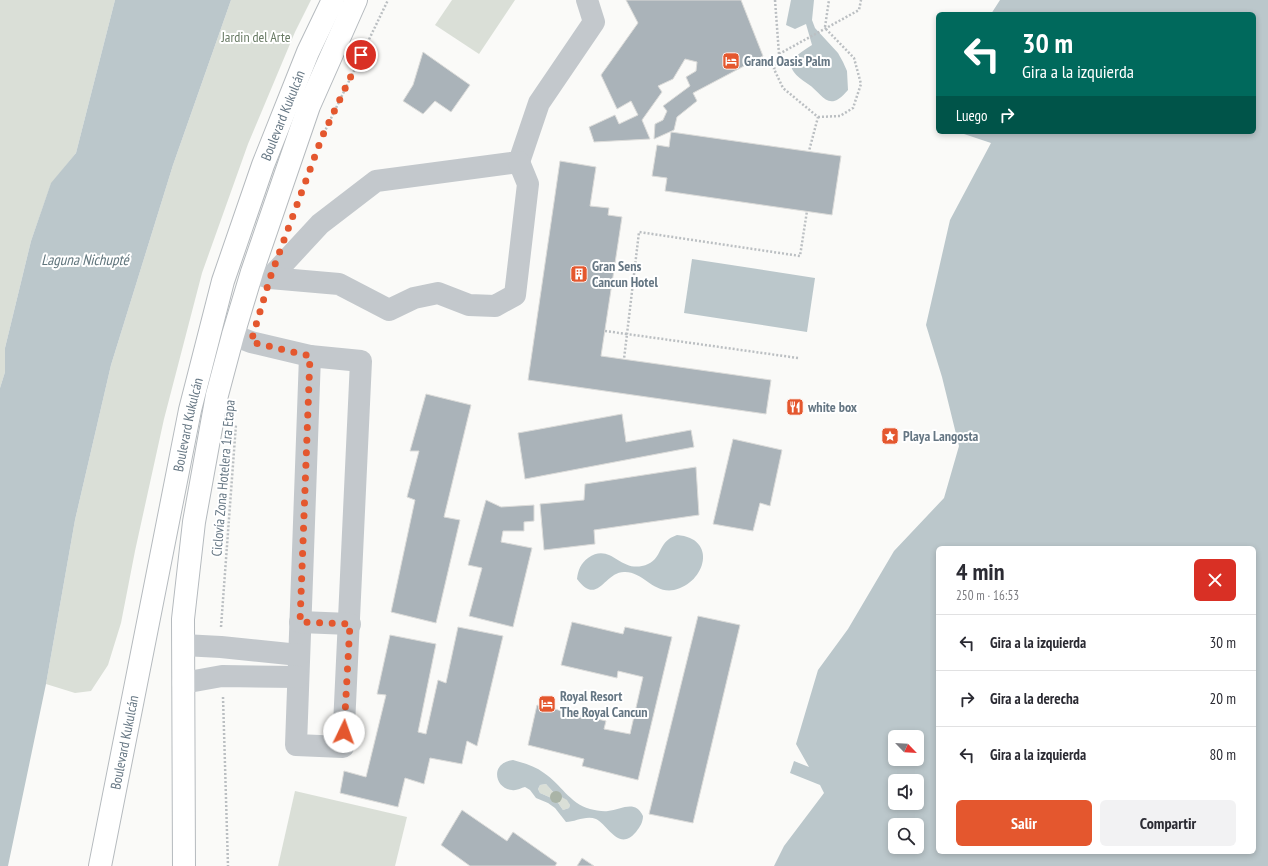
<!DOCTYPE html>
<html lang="es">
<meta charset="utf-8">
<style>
:root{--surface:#fff;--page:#f2f2f3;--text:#2b2b33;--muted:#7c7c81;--line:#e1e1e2;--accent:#e4572e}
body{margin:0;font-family:"PT Sans Narrow",sans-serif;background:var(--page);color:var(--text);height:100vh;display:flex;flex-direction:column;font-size:15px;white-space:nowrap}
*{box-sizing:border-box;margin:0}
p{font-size:13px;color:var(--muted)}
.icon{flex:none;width:22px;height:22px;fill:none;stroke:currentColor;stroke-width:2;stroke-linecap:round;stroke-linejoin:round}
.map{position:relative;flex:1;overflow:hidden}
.details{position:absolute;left:936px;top:546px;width:320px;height:308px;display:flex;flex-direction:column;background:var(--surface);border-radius:6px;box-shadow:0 2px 6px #0003}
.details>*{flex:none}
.banner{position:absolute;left:936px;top:12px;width:320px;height:122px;border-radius:6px;box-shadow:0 2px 6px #0003;background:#00695c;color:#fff;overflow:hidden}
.needle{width:26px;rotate:115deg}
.fabs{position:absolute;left:888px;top:730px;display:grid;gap:8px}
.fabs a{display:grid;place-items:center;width:36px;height:36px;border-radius:6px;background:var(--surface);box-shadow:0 2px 6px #0003;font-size:20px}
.pin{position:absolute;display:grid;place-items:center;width:34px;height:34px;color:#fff;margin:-17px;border:2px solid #fff;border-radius:50%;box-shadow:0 1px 4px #0007}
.me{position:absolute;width:44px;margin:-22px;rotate:3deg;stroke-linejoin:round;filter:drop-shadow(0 0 3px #0008)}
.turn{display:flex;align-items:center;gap:14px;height:84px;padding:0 20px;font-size:18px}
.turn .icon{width:52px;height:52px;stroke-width:2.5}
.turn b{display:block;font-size:28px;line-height:34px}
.then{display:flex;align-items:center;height:38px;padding:0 20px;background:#0003;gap:8px;font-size:15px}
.round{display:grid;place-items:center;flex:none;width:42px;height:42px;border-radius:6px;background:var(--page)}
.summary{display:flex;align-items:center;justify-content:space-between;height:68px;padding:0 20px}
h1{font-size:24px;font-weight:600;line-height:30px}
.cta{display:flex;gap:8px;margin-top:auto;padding:8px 20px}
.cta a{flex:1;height:46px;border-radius:6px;background:var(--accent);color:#fff;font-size:16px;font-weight:600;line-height:46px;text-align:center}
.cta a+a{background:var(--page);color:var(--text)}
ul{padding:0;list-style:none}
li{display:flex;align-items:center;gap:12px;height:56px;padding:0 20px;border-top:1px solid var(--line)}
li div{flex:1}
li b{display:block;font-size:15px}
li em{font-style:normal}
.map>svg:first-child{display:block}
.green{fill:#dadfd7}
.water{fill:#bbc7cb;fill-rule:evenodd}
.building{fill:#aab3b9;stroke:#dcdcda}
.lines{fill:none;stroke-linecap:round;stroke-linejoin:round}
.major-casing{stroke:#b5babe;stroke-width:24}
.path{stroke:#bbbfc2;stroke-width:2.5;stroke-dasharray:2 2;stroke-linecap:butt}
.minor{stroke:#c3c8cc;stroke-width:22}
.major{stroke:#fff;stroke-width:22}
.tree{fill:#aab4a7}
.route{stroke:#e4572e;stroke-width:7;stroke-dasharray:0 12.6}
.labels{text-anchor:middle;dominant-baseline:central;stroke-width:4;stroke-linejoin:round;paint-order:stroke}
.park-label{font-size:14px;fill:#687a64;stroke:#fff}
.poi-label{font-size:14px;font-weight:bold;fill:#657683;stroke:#fff;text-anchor:start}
.street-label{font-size:14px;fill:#657683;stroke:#fff}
.water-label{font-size:15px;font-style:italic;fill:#60757c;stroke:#fff}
</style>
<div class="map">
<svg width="1268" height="866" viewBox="0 0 1268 866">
<rect width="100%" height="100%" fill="#fafaf8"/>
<g class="green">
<path d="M 0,0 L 115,0 L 76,153 L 51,184 L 31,241 L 5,348 L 5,372 L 0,388 Z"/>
<path d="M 231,0 L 311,0 L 295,32 L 248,144 L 202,273 L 164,419 L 135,551 L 121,623 L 108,665 L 91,691 L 75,693 L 46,684 L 75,520 L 111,365 L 173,165 Z"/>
<path d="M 452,0 L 515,0 L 479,54 L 435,25 Z"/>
<path d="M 546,784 L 554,793 L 568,800 L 570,805 L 569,808 L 563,810 L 556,800 L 540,793 L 538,789 L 540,785 Z"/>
<path d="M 295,791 L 407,817 L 395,866 L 278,866 Z"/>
</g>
<g class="water">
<path d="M 115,0 L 231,0 L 173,165 L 111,365 L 75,520 L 46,684 L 8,866 L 0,866 L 0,388 L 5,372 L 5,348 L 31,241 L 51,183 L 76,153 Z"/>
<path d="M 791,0 L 814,0 L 812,20 L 815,28 L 838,53 L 843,62 L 847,71 L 848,90 C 828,114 823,94 808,84 C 781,66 790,59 812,45 L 806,24 L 795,29 L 786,25 Z"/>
<path d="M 1000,0 L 1268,0 L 1268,866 L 774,866 L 784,846 L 824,793 L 820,785 L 790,773 L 794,761 L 809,767 L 796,744 L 818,670 L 848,629 L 894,551 L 944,498 L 959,446 L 942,377 L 926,325 L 950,220 L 991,143 L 958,132 L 1254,132 L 1254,14 L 991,14 ZM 938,548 L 1254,548 L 1254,852 L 938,852 ZM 895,737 L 917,737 L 917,759 L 895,759 ZM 895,781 L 917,781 L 917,803 L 895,803 ZM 895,825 L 917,825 L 917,847 L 895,847 Z"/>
<path d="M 692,259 L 815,278 L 807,332 L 684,313 Z"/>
<path d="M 677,535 C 718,538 706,583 674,590 C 653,594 643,571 624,572 C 604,572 598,607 577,579 C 578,570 581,563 588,558 C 610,542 619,571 642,566 C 661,562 657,548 669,539 C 671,537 675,536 677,535 Z"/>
<path d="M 513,760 C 524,763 535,766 544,773 C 561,784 569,803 590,809 C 595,810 603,812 608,811 C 621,810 635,799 643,816 C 643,822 640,827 636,832 C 619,852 609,826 596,819 C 586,815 575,822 566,822 L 555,808 L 548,803 L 536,798 L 530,790 L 525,787 C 521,788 516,791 512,790 C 495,789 489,763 513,760 ZM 546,784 L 554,793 L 567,800 L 570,805 L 569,808 L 563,810 L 556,800 L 540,793 L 538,789 L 540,785 Z"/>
</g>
<g class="building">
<path d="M 626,0 L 741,0 L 763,56 L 693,93 L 697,101 L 677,117 L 674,130 L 654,139 L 655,124 L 663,120 L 667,111 L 663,106 L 690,86 L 686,77 L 696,71 L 697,62 L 685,59 L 673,79 L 658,86 L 662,92 L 642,120 L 650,139 L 594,142 L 589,127 L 615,115 L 619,124 L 638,115 L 631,101 L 617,109 L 601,75 L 638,23 Z"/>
<path d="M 423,52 L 470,85 L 451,112 L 435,101 L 423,114 L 403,101 L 413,85 Z"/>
<path d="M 671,132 L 841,156 L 832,215 L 665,191 L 667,178 L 652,176 L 657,145 L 669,147 Z"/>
<path d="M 560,161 L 596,167 L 590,206 L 609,208 L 608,215 L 622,217 L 601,356 L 771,380 L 766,414 L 528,380 Z"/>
<path d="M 426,394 L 471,405 L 444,517 L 460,520 L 436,623 L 391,612 L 415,500 L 407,497 L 419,451 L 410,451 Z"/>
<path d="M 622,414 L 626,442 L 691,430 L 694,447 L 525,479 L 518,433 Z"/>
<path d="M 733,439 L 782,450 L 770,506 L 760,503 L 753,531 L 713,524 Z"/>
<path d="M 696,467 L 699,515 L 594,530 L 595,544 L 544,550 L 540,504 L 584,500 L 585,484 Z"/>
<path d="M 486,500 L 501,507 L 534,505 L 534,521 L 524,522 L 524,531 L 503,531 L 501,542 L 532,548 L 513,627 L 469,616 L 482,568 L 468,565 Z"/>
<path d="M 698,616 L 740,625 L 693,823 L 649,814 Z"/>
<path d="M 572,622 L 623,634 L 625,627 L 672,637 L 638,780 L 582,766 L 584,759 L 528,745 L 537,705 L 606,721 L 604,729 L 630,734 L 643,677 L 618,671 L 617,678 L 561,665 Z"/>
<path d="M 458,627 L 503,636 L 477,746 L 467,741 L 462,764 L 430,758 L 424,784 L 405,778 L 398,807 L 340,793 L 344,771 L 366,777 L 386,695 L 377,694 L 390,635 L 436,644 L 418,732 L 426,734 L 438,680 L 446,683 Z"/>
<path d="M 462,810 L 507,841 L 513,832 L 557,863 L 555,866 L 470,866 L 441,845 Z"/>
<path d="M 582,858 L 594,866 L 577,866 Z"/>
</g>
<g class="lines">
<defs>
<g id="major">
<path id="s1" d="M 100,866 L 190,410 L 223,281 L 263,165 L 308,52 L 333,0"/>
<path d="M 184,866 L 183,619 L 194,522 L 217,395 L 233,335 L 252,272 L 309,106 L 356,0"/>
</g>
</defs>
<use href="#major" class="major-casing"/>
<g class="path">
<path d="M 775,0 L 779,54 L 774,69 L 783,88 L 818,117 L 809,151"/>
<path d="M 825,27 L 829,0"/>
<path d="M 779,54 L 859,10 L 861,0"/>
<path d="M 818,117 L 840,116 L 853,108 L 861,84 L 854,58 L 825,28"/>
<path d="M 324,133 L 388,0"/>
<path d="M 605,331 L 627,334 L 624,359"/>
<path d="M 798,358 L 627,334 L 639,232 L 800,256 L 807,211"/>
<path d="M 221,627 L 236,424"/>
<path d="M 223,697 L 228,866"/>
</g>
<g class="minor">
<path d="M 252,272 L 270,278 L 320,224 L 376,181 L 519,162 L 539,103 L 594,22 L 587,0"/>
<path d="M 270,278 L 339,284 L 389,310 L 414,298 L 438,293 L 469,305 L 495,306 L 515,295 L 528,184 L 519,162"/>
<path d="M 233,335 L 251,342 L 310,356"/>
<path d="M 310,356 L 361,361 L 343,747 L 296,745 Z"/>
<path d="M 300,622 L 350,624"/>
<path d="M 183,645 L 221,647 L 299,655"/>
<path d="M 183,683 L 222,676 L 298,677"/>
</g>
<use href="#major" class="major"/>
</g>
<circle class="tree" cx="556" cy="797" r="6"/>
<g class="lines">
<path class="route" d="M 344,732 L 350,624 L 300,622 L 310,356 L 251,342 L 270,278 L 322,137 L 361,55"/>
</g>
<defs>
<symbol id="hotel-square" viewBox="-11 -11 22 22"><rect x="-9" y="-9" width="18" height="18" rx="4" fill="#e4572e" stroke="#fff"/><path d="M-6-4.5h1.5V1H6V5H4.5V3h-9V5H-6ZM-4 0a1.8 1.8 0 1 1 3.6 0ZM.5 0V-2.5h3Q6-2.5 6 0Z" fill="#fff"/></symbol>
<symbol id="building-square" viewBox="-11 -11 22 22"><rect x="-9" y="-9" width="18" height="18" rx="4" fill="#e4572e" stroke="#fff"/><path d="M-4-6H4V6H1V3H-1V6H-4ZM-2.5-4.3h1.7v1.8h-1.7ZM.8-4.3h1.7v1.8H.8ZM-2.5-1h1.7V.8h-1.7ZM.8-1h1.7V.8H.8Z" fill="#fff"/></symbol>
<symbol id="restaurant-square" viewBox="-11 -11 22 22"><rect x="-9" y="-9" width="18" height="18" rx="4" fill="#e4572e" stroke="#fff"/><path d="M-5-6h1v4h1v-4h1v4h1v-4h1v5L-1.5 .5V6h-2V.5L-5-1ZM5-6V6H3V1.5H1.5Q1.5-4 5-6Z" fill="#fff"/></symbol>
<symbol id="sight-square" viewBox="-11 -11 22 22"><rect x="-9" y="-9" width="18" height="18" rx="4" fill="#e4572e" stroke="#fff"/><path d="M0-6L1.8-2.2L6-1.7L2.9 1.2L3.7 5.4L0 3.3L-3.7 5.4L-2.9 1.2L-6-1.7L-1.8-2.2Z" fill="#fff"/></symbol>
</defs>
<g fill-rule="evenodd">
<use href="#hotel-square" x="721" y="51" width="20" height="20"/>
<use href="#building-square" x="569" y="264" width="20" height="20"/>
<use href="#restaurant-square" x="785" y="397" width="20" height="20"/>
<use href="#sight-square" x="880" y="426" width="20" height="20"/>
<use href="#hotel-square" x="537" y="694" width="20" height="20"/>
</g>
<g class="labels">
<g class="park-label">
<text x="256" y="37">Jardin del Arte</text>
</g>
<g class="poi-label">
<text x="744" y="61">Grand Oasis Palm</text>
<text x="592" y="266">Gran Sens<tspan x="592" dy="16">Cancun Hotel</tspan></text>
<text x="808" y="407">white box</text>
<text x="903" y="436">Playa Langosta</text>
<text x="560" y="696">Royal Resort<tspan x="560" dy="16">The Royal Cancun</tspan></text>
</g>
<g class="street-label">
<text stroke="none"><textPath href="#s1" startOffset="774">Boulevard Kukulcán</textPath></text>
<text stroke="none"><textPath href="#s1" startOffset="450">Boulevard Kukulcán</textPath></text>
<text transform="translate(223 478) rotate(-85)">Ciclovía Zona Hotelera 1ra Etapa</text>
<text stroke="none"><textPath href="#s1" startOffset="126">Boulevard Kukulcán</textPath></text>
</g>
<g class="water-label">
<text x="85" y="259">Laguna Nichupté</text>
</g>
</g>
</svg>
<div class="fabs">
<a><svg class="needle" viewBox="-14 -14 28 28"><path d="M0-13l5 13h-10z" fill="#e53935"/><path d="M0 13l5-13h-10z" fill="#7c7c81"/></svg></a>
<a><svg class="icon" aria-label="sound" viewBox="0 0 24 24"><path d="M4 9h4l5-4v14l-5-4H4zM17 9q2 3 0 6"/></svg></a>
<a><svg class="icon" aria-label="search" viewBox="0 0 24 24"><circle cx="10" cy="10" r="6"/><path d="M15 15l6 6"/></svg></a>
</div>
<div class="pin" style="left:361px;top:55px;background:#d93025"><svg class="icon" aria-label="arrive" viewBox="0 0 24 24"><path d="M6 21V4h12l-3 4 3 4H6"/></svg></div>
<svg class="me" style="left:344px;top:732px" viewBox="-20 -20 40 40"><circle r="19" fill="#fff"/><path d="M0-13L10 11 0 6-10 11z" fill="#e4572e"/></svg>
<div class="banner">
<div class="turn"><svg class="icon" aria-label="left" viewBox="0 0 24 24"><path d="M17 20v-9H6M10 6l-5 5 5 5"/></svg><div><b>30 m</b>Gira a la izquierda</div></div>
<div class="then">Luego<svg class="icon" aria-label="right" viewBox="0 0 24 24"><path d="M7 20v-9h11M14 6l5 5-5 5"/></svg></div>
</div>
<section class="details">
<div class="summary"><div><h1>4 min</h1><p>250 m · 16:53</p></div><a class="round" style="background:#d93025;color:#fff"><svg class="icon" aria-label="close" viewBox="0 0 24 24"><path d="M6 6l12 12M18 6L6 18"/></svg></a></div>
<ul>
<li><svg class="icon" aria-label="left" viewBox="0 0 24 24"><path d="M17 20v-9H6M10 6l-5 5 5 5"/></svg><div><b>Gira a la izquierda</b></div><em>30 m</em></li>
<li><svg class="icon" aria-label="right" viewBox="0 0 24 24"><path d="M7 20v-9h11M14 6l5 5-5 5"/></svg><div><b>Gira a la derecha</b></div><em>20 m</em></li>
<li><svg class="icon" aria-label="left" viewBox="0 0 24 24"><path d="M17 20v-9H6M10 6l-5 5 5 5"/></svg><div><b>Gira a la izquierda</b></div><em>80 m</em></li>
</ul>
<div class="cta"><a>Salir</a><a>Compartir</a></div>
</section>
</div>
